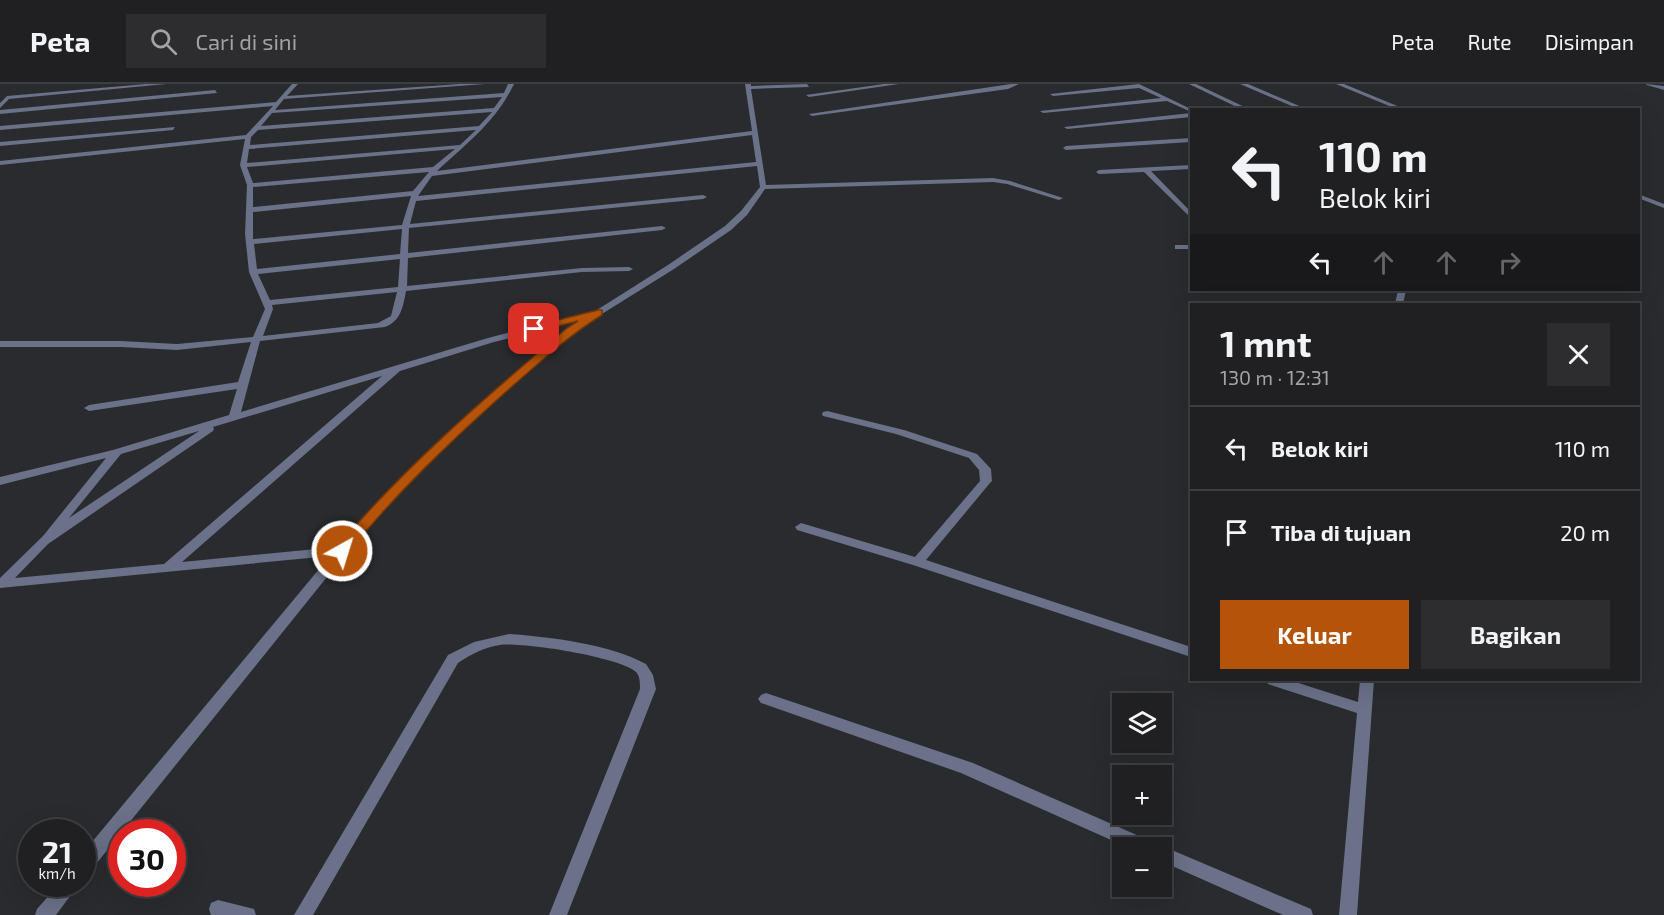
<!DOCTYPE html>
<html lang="id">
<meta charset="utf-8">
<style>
:root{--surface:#202022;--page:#2d2d2f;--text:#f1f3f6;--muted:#a2a3a5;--line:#3d3e40;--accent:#b45309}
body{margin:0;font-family:"Exo 2",sans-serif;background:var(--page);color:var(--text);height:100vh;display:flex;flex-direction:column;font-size:22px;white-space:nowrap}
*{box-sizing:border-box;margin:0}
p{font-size:20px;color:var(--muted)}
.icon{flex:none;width:33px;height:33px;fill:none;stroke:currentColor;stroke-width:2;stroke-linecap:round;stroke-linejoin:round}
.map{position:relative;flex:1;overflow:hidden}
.side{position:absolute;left:1190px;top:219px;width:450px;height:378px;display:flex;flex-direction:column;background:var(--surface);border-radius:0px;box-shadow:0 6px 24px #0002,0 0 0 2px var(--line)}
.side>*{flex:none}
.guide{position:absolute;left:1190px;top:24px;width:450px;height:183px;border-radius:0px;box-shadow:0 6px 24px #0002,0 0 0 2px var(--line);background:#202022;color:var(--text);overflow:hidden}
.fabs{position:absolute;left:1112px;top:609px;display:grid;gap:12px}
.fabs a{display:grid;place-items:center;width:60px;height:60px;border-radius:0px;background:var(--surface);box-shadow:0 6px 24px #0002,0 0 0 2px var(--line);font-size:30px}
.speed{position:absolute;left:18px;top:735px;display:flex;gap:12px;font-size:30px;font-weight:700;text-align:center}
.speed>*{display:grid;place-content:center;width:78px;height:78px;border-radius:50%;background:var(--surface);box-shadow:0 6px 24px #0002,0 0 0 2px var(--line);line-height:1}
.speed small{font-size:15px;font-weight:400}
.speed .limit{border:9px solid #d22;background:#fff;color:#111}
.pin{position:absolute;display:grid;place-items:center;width:51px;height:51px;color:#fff;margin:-26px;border-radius:12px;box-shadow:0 3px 9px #0006}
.me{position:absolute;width:66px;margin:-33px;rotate:39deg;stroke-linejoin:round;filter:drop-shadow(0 0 4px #0008)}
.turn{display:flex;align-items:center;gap:21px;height:126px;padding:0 30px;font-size:27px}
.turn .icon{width:78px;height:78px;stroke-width:2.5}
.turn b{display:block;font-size:42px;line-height:51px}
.lanes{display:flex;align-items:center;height:57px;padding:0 30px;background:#0003;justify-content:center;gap:30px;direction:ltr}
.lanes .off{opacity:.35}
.round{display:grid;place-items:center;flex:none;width:63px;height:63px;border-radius:0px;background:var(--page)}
.headline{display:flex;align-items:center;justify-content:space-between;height:102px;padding:0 30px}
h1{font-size:36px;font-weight:700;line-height:45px}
.primary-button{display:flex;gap:12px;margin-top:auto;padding:12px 30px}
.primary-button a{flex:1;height:69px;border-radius:0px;background:var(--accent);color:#fff;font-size:24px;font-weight:700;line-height:69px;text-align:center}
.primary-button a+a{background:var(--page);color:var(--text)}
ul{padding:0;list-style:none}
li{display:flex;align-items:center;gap:18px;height:84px;padding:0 30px;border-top:2px solid var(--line)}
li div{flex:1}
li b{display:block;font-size:22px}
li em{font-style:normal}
header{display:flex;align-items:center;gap:36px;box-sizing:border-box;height:84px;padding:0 30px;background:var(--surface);border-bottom:2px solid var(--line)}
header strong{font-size:28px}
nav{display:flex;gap:33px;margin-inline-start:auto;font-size:21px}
.search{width:420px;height:54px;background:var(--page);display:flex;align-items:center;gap:15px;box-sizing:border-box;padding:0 21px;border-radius:0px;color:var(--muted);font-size:22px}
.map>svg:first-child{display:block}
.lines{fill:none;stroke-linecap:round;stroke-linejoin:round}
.street{fill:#6a7188;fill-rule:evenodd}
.route{fill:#b45309;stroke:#753606;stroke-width:1.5}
</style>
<header>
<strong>Peta</strong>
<div class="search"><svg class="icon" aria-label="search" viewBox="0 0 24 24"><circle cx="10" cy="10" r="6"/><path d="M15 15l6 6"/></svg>Cari di sini</div>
<nav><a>Peta</a><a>Rute</a><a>Disimpan</a></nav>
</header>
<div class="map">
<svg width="1664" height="831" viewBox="0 0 1664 831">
<rect width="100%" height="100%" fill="#2a2b2e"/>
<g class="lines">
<g class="street">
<path d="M 146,0 L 166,0 L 9,15 L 0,24 L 0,19 L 7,12 Z"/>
<path d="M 292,0 L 298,0 L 287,12 L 460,0 L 485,0 L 284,15 L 275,26 L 504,9 L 508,0 L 514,0 C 496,38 466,60 437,87 L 752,47 L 745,0 L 751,0 L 751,2 L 807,0 L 809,3 L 751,5 L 766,101 L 993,94 L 1010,97 L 1063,114 L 1059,116 L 1007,100 L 993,98 L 765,105 L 747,131 L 731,146 L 674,185 L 573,248 L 468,341 L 376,432 L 88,790 L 82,792 L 82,770 L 330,472 L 0,504 L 0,494 L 43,452 L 106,374 L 0,401 L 0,393 L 113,366 L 229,331 L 237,305 L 89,327 L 84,324 L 89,321 L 238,298 L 251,258 L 177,266 L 121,263 L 0,263 L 0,257 L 121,257 L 177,260 L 253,253 L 265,225 L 249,188 L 245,150 L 247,101 L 240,81 L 245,55 L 0,81 L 0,77 L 246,51 L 273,22 L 0,46 L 0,42 L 276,18 ZM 502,13 L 494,24 L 261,42 L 272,29 ZM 492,28 L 479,42 L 250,61 L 251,53 L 258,46 ZM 476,46 L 460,61 L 247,79 L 249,65 ZM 752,51 L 756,78 L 418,112 L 432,92 ZM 455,65 L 433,83 L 253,99 L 247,83 ZM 757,82 L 760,103 L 741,127 L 725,142 L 668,181 L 589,231 L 585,229 L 488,254 L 241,328 L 260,257 L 385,243 C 401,237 403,223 406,207 L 582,188 L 629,187 L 633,185 L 629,183 L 582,184 L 407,202 L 408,174 L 662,146 L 666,144 L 662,142 L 408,169 L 409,144 L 703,115 L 707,113 L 703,111 L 410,140 L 416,117 ZM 429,88 L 413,107 L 253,123 L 253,103 ZM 411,112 L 402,141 L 253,155 L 253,128 ZM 402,145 L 400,170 L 257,185 L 254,160 ZM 400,175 L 398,203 L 270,216 L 258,190 ZM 397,208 L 391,232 L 378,239 L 263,252 L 273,225 L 272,221 ZM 580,236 L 567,244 C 487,314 405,382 337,463 L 182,478 L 400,287 L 494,258 ZM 382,292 L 164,480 L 15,494 L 48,460 L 213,347 L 214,345 L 213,343 ZM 199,347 L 69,434 L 121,370 Z"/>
<path d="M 884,0 L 899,0 L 809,13 L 806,11 Z"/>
<path d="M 1011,0 L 1019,0 L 1008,5 L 812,32 L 809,30 Z"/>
<path d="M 1139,0 L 1193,26 L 1189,27 L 1167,17 L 1043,29 L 1040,27 L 1161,14 L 1139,4 L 1053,12 L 1050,10 Z"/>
<path d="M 1189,0 L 1196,0 L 1251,26 L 1243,26 Z"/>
<path d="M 1240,0 L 1248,0 L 1309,26 L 1301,26 Z"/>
<path d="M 1336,0 L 1344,0 L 1407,26 L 1399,26 Z"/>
<path d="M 1646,0 L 1664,2 L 1664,6 L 1647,1 Z"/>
<path d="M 215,6 L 217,9 L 0,30 L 0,26 Z"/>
<path d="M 1191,29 L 1191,33 L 1067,45 L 1064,43 Z"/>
<path d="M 175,43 L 173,46 L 0,62 L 0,58 Z"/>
<path d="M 1191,54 L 1191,58 L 1066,66 L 1063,64 L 1066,62 Z"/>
<path d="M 1191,81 L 1191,85 L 1151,87 L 1191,128 L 1191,134 L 1144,88 L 1099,90 L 1096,88 L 1099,86 Z"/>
<path d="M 1638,110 L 1664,120 L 1664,124 L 1638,114 Z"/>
<rect x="1175" y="161" width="16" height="4"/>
<path d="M 1398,206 L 1406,206 L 1403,220 L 1395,220 Z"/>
<path d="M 827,327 L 904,346 L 977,370 L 991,385 L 992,397 L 990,399 L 926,476 L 1191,563 L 1191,573 L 913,481 L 797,446 L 795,443 L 801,439 L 915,473 L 980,397 L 979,386 L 969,374 L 896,350 L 823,332 L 822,330 L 823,328 Z"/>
<path d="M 509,550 C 551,553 609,560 646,580 L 653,591 L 656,605 L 567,831 L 549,831 L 640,605 C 640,599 640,592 636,588 C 619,573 523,558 500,561 C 485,563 471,570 458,579 L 313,831 L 294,831 L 448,571 L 474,558 Z"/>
<path d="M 1266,596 L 1289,596 L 1358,618 L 1360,596 L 1374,596 L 1357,831 L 1339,831 L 1357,629 L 1268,600 Z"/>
<path d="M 766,609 L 973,679 L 1155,759 L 1157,763 L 1161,761 L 1167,764 L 1311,825 L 1313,831 L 1283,831 L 1161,777 L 1161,764 L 1129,764 L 961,689 L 761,619 L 758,615 L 761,611 Z"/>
<path d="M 59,800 L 79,800 L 56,831 L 35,831 L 37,825 Z"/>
<path d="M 218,816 L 254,825 L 256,831 L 211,831 L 209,825 L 211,819 Z"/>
</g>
</g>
<path class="route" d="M 598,226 L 602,226 L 602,231 C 568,252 539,279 508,306 C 451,357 395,410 347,470 L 336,470 L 334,467 L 336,464 C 405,382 486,313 567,244 L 578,237 L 534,248 L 530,247 L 530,243 Z"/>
</svg>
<div class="fabs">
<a><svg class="icon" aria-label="layers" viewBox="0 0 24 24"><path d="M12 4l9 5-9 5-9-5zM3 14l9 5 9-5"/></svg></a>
<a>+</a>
<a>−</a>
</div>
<div class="speed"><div>21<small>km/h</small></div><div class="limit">30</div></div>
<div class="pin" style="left:534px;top:245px;background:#d93025"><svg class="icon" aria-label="arrive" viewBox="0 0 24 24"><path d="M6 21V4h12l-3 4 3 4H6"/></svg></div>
<svg class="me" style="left:342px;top:467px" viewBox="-20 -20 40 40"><circle r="17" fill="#b45309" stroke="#fff" stroke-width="3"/><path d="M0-11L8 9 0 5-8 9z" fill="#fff"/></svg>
<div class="guide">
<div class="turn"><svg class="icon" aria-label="left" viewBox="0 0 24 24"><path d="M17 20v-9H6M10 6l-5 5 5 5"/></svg><div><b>110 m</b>Belok kiri</div></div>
<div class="lanes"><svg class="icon" aria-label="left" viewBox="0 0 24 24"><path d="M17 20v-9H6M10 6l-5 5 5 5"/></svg><svg class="icon off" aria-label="ahead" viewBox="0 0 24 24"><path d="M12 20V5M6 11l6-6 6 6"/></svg><svg class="icon off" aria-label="ahead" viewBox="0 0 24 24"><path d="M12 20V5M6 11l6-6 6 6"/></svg><svg class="icon off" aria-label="right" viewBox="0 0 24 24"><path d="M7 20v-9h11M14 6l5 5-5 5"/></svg></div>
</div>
<section class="side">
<div class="headline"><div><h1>1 mnt</h1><p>130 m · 12:31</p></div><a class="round"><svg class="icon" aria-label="close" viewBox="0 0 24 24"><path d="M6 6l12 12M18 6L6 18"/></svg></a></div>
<ul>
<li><svg class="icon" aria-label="left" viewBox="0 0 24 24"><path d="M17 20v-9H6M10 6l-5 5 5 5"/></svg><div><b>Belok kiri</b></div><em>110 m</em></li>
<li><svg class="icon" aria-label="arrive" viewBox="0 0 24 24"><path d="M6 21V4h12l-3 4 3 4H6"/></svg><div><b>Tiba di tujuan</b></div><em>20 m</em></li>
</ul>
<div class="primary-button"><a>Keluar</a><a>Bagikan</a></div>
</section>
</div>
